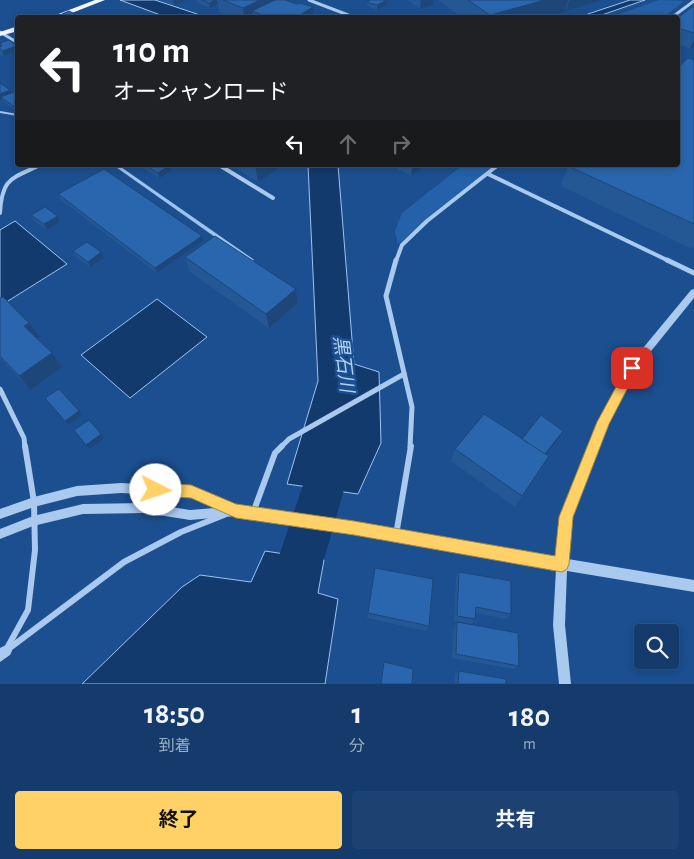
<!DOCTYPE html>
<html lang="ja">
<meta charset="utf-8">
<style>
:root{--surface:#143b6b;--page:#1d4271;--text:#f1f3f6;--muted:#9dadc1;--line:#33557e;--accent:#ffd166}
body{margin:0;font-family:"Alegreya Sans","Noto Sans JP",sans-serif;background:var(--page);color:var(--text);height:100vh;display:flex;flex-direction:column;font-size:19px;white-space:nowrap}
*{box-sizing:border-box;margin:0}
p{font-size:16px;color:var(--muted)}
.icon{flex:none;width:28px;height:28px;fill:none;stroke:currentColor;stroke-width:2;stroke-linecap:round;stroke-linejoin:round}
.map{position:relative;height:684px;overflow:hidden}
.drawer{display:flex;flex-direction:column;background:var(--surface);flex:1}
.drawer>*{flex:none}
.banner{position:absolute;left:15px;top:15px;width:665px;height:152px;border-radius:5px;box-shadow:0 2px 8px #0003,0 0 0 1px var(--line);background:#202124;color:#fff;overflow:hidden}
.controls{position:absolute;left:634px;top:624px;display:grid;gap:10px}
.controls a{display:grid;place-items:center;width:45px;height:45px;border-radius:5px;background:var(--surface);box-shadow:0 2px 8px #0003,0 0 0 1px var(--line);font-size:25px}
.pin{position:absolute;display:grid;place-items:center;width:42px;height:42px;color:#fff;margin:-21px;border-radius:10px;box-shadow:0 2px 8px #0006}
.me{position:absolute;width:55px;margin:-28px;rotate:94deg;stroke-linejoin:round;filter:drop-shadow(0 0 4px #0008)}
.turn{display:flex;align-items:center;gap:18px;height:105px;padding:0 15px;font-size:22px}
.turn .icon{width:65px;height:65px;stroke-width:2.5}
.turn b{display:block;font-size:35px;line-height:42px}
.lanes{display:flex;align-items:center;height:48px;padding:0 15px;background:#0003;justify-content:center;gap:25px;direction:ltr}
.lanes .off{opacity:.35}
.eta{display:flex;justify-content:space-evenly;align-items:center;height:85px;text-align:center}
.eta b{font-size:30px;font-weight:700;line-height:35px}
.primary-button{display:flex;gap:10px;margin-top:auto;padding:10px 15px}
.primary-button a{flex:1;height:58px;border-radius:5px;background:var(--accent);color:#111;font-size:20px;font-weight:700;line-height:58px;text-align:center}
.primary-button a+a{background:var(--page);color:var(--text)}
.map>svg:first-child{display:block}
.green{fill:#2461a8}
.water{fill:#123a6d;stroke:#9cc4f0}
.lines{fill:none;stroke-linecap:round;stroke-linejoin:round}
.stream{fill:#9cc4f0;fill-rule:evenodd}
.river{fill:#123a6d;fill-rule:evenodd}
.minor-far3{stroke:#a9c9ee;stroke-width:3}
.minor-far2{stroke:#a9c9ee;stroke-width:4}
.minor-far1{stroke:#a9c9ee;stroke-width:5}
.minor{stroke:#a9c9ee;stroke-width:6}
.tertiary{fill:#a9c9ee;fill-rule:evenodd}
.primary{fill:#f0f6ff;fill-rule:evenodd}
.wall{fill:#245895}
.shaded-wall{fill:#1d4779}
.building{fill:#2a66ad;stroke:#1d4779}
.route{fill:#ffd166;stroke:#a68842}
.labels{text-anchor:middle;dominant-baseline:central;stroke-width:5;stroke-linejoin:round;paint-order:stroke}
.water-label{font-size:19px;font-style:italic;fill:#b5d3f5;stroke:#1b4f8f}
</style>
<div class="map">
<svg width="694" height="684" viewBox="0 0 694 684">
<rect width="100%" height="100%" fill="#1b4f8f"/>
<g class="green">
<path d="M 659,0 L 684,1 L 664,17 L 611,17 Z"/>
<path d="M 463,165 L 494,165 L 398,244 L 395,231 L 402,213 Z"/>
</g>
<g class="water">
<path d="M 120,0 L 155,0 L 206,17 L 166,17 Z"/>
<path d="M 630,0 L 645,0 L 596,17 L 579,17 Z"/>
<path d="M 308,165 L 338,165 L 354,364 L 379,372 L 381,443 L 358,494 L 287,484 L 318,381 Z"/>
<path d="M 15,221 L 67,264 L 0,306 L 0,230 Z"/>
<path d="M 157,299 L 207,337 L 130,398 L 81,355 Z"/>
<path d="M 265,551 L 324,560 L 318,593 L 338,599 L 325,684 L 82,684 L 182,587 L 200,575 L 251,582 Z"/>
</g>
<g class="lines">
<g class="stream">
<path d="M 0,111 L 18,114 L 18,116 L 0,113 Z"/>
<path d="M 113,165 L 118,165 L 253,259 L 254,260 L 253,261 L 249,261 Z"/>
</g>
<path class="river" d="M 338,422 L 352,428 L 358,441 L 325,556 L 318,572 L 302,579 L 286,572 L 279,556 L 318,441 L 324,428 Z"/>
<g class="minor-far3">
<path d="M 309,0 L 356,18"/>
<path d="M 671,18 L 694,1"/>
<path d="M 0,32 L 18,43"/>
</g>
<g class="minor-far2">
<path d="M 219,165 L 273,198"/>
<path d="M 488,174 L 669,261"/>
<path d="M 0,213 C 2,178 11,179 40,165"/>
<path d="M 396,261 L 402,245 L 427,221 L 498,165"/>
</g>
<g class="minor-far1">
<path d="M 396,260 L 386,296 L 412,407 L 410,447"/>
<path d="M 667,260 L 694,273"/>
<path d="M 0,389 L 24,438 L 25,447"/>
<path d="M 281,447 L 289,439 L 404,374"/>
</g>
<g class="minor">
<path d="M 253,513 L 275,453 L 282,446"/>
<path d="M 396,535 L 411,446"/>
<path d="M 6,650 L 28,610 L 35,550 L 34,502 L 25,446"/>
<path d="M 7,650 L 124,562 L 181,532 L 224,515"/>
</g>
<g class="tertiary">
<path d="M 694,289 L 694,298 L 635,371 L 608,423 L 571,517 L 568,559 L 694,580 L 694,592 L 567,571 L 565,625 L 571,684 L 559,684 L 553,625 L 556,569 L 355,533 L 236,516 L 190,520 L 146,513 L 83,514 L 33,526 L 0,539 L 0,529 L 33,516 L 83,504 L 146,503 L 190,510 L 215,508 L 191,497 L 121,493 L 77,496 L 34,507 L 0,519 L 0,509 L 34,497 L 77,486 L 121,483 L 191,487 L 236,506 L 355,523 L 557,557 L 561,517 L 601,419 L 629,365 L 691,290 Z"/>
<path d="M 6,645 L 10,647 L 12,651 L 10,655 L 0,662 L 0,648 Z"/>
</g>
<g class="primary">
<path d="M 95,0 L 105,0 L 59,18 L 48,18 Z"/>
<path d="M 18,26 L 18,31 L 0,36 L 0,32 Z"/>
</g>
</g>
<g class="wall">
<path d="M 159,0 L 187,0 L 175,6 Z"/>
<path d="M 197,0 L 291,0 L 288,1 L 314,17 L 233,18 L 219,12 L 218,4 L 210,8 L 198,3 Z"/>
<path d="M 407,0 L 433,0 L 433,5 L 420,9 Z"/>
<path d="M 438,0 L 602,0 L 565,10 L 565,12 L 544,18 L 463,18 Z"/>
<path d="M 367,2 L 387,4 L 377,10 L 367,6 Z"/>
<path d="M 694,7 L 694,46 L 690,49 L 678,44 L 678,18 Z"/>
<path d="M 0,43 L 18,47 L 18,51 L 4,56 L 0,55 Z"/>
<path d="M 694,60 L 694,247 L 692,249 L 561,186 L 568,166 Z"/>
<path d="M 0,83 L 11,93 L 18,94 L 18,110 L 16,111 L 4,102 L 2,99 L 0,100 Z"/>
<path d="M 143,165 L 169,165 L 171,171 L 159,178 L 144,169 Z"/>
<path d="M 237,165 L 277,165 L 278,169 L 258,182 L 237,169 Z"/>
<path d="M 392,165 L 426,165 L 411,176 L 392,166 Z"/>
<path d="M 58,194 L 203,241 L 157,273 L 60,199 Z"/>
<path d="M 31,215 L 58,216 L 60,221 L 47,230 L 34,221 Z"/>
<path d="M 73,251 L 104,258 L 90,267 L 76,257 Z"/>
<path d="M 185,257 L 297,304 L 269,328 L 190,272 Z"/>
<path d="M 0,298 L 40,337 L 37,339 L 62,367 L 30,390 L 0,358 Z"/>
<path d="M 563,431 L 558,439 L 546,454 L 541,468 L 515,507 L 451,461 L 455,449 L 522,439 Z"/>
<path d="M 375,568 L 429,626 L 426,631 L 367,618 Z"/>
<path d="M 459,572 L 511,614 L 506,619 L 476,613 L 475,619 L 471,624 L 454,621 L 456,577 Z"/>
<path d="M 457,622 L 519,666 L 513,669 L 452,658 L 454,627 Z"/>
<path d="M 459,671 L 506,684 L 455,684 L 455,674 Z"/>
</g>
<g class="shaded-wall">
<path d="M 173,0 L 187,0 L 175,6 Z"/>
<path d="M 216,0 L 217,0 L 218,4 L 210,8 L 209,3 Z"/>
<path d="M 260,0 L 291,0 L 261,15 L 252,11 L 253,18 L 244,18 L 243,8 Z"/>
<path d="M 387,0 L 387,4 L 377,10 L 377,5 Z"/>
<path d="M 421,0 L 433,0 L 433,5 L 420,9 Z"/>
<path d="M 545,0 L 568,0 L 565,12 L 544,18 L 490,18 L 490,15 Z"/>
<path d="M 569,0 L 602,0 L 566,11 Z"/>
<path d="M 313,7 L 313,18 L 295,18 Z"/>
<path d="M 694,40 L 694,46 L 690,49 Z"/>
<path d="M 17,46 L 18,51 L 4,56 L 2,51 Z"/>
<path d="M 10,90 L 12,95 L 1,97 L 2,99 L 0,100 L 0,94 Z"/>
<path d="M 18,104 L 18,110 L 16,111 L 13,106 Z"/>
<path d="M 170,165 L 171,171 L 159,178 L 158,173 Z"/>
<path d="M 255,165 L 277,165 L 278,169 L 258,182 Z"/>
<path d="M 413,165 L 426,165 L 411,176 L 412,166 Z"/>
<path d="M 58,216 L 60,221 L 47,230 L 44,224 Z"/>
<path d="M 202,236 L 203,241 L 157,273 L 155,268 Z"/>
<path d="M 101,252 L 104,258 L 90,267 L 88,262 Z"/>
<path d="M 296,289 L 297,304 L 269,328 L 266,314 Z"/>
<path d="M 29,323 L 40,337 L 35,340 L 24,326 Z"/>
<path d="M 52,353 L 62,367 L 30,390 L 19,376 Z"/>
<path d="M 79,411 L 82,415 L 68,425 L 65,421 Z"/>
<path d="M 563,431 L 558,439 L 538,464 L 543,455 Z"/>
<path d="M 101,434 L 104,438 L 90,449 L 86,445 Z"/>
</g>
<g class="building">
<path d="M 202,0 L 216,0 L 209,3 Z"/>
<path d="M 223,0 L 260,0 L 243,8 Z"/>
<path d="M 275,0 L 285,0 L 297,4 L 300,3 L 313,7 L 295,18 L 270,18 L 252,11 Z"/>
<path d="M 370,0 L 387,0 L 377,5 L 367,2 Z"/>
<path d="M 468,0 L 545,0 L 490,15 Z"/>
<path d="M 692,7 L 694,7 L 694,33 L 678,28 L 678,18 Z"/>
<path d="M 69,11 L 79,16 L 75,18 L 69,18 L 62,14 Z"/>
<path d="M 38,13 L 47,18 L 25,18 Z"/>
<path d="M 365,14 L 375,18 L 359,18 Z"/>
<path d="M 9,40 L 17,46 L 2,51 L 0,50 L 0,46 L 2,46 L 0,43 Z"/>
<path d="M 688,58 L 694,60 L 694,224 L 568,166 L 678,165 L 678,68 Z"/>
<path d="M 0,83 L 10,90 L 0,94 Z"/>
<path d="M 14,92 L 18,94 L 18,104 L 13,106 L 1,97 Z"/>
<path d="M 145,165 L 170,165 L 158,173 Z"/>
<path d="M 104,169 L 202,236 L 155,268 L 58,194 Z"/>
<path d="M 45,207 L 58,216 L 44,224 L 31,215 Z"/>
<path d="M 215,236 L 296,289 L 266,314 L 185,257 Z"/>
<path d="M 87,242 L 101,252 L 88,262 L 73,251 Z"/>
<path d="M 3,297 L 29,323 L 24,326 L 52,353 L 19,376 L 0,356 L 0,298 Z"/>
<path d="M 59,389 L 79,411 L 65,421 L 45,398 Z"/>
<path d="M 484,414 L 549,456 L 522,496 L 455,449 Z"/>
<path d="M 541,415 L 563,431 L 545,454 L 522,439 Z"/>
<path d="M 89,420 L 101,434 L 86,445 L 74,430 Z"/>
<path d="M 375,568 L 433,579 L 429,626 L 368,613 Z"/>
<path d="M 459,572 L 511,581 L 511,614 L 476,607 L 475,619 L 457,616 Z"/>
<path d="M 457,622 L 518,633 L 519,666 L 456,654 Z"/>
<path d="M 384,662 L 413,669 L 412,684 L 381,684 Z"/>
<path d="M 459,671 L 506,679 L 506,684 L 458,684 Z"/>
</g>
<path class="route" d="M 632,364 L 636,365 L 638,368 L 609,424 L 573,517 L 569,564 L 567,569 L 562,572 L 354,535 L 236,518 L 191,498 L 156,496 L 151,494 L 149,490 L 151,485 L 156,483 L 191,485 L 236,504 L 354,521 L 555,556 L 559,517 L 597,422 L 628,365 Z"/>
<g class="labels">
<g class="water-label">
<text transform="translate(343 364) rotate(83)">黒石川</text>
</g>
</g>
</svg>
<div class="controls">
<a><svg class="icon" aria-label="search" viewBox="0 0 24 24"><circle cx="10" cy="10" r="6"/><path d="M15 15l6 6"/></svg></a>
</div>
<div class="pin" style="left:632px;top:368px;background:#d93025"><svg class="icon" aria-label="arrive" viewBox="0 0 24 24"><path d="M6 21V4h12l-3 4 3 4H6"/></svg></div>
<svg class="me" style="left:156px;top:490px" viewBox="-20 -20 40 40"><circle r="19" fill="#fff"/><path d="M0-13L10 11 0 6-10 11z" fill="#ffd166"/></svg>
<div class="banner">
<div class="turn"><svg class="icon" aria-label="left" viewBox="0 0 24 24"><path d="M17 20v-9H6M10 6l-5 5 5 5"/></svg><div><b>110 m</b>オーシャンロード</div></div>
<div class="lanes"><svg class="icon" aria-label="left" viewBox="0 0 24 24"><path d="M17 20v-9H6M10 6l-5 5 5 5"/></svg><svg class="icon off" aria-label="ahead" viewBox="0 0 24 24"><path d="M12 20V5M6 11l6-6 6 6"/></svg><svg class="icon off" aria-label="right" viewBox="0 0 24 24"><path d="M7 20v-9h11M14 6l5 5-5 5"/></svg></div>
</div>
</div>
<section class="drawer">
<div class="eta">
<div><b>18:50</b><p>到着</p></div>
<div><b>1</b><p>分</p></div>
<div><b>180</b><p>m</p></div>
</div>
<div class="primary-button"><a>終了</a><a>共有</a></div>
</section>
